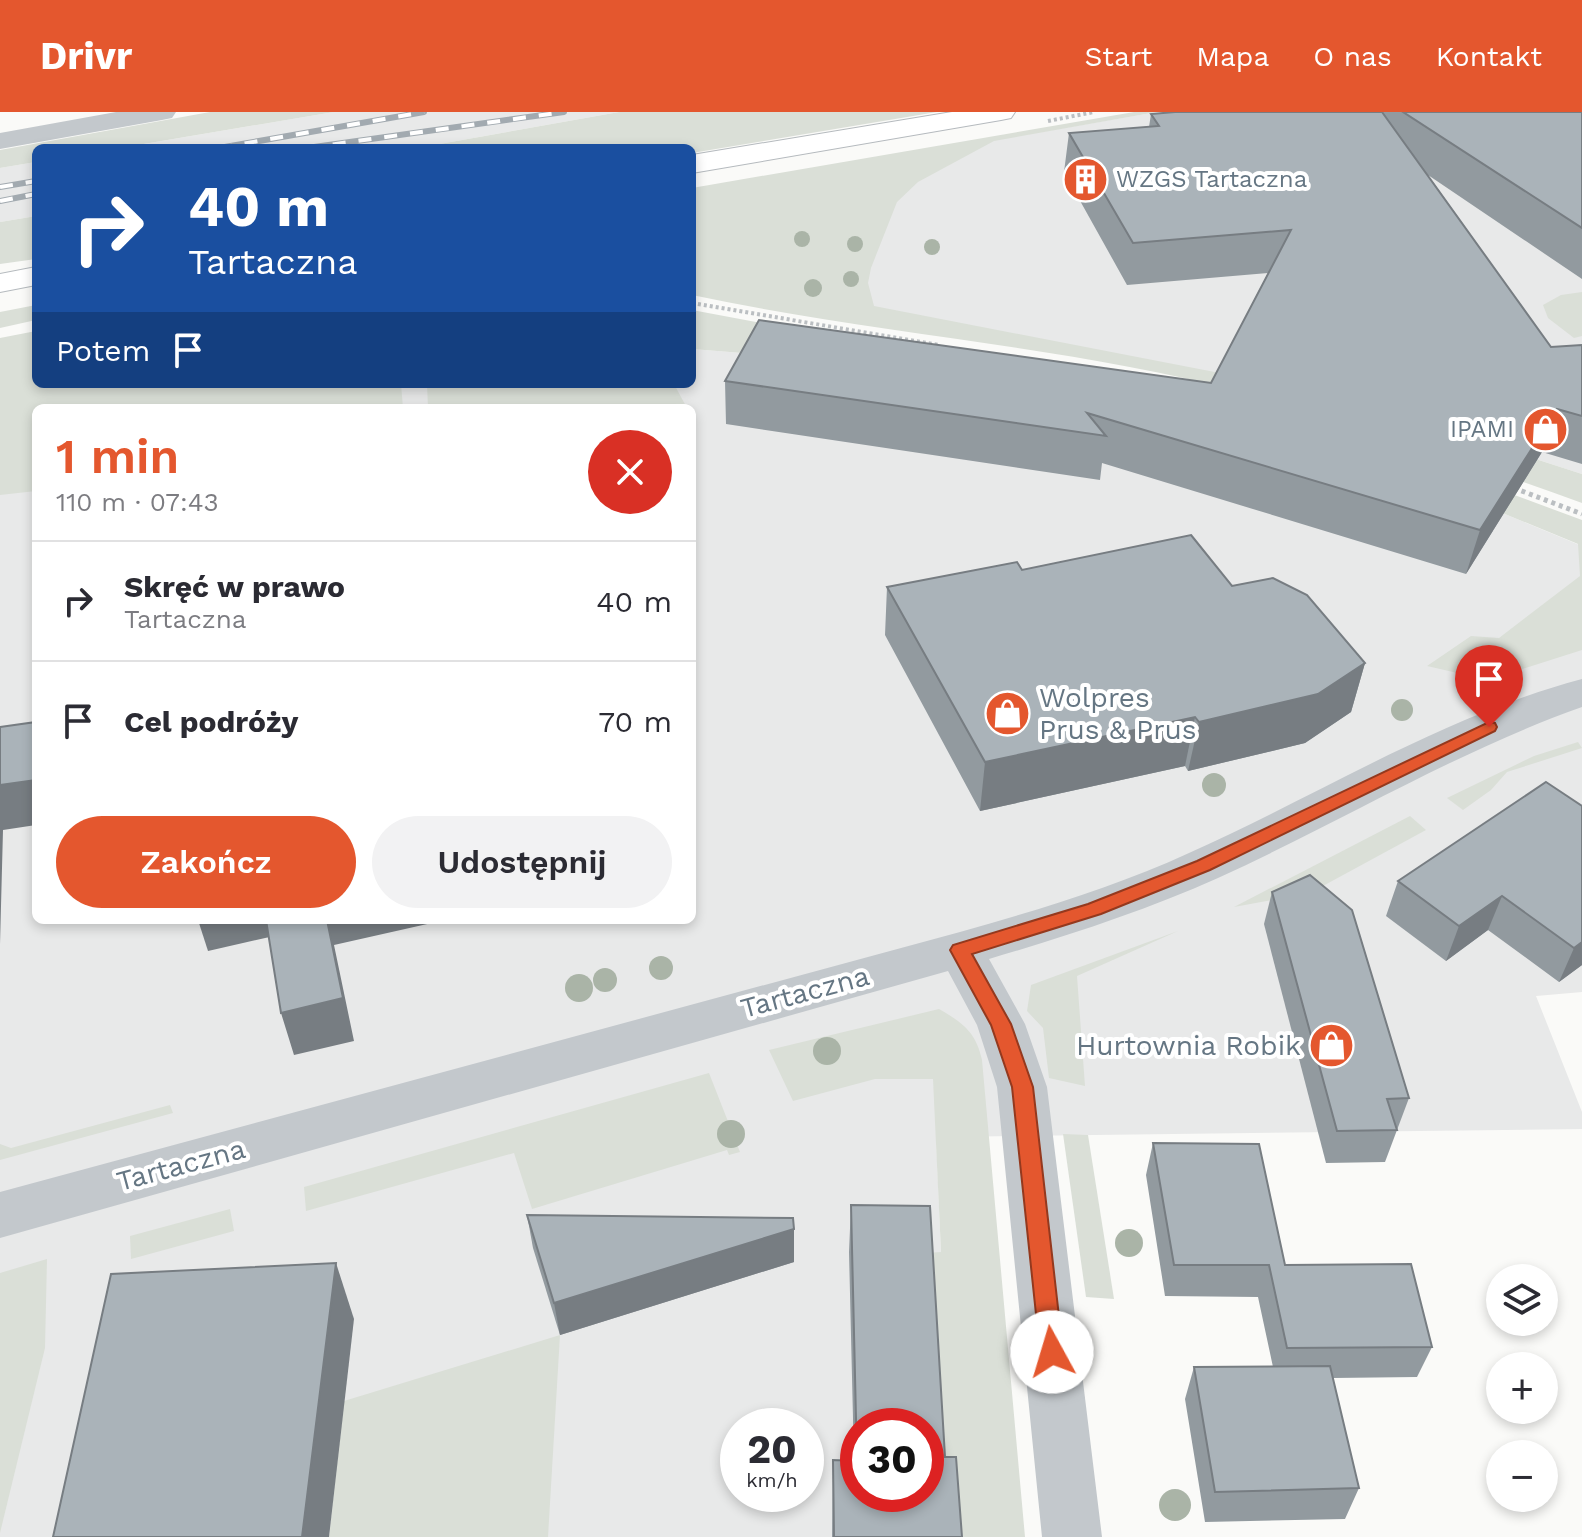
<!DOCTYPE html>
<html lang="pl">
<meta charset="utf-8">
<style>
:root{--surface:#fff;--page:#f2f2f3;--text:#2b2b33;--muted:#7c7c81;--line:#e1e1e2;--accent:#e4572e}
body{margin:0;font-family:"Work Sans",sans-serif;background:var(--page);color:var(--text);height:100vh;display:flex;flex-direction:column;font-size:30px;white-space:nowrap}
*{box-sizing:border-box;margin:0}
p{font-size:26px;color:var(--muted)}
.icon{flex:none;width:44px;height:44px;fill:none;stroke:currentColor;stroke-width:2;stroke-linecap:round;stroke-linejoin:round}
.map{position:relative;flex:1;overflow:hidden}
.details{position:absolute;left:32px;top:292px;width:664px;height:520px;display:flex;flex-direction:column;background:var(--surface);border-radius:12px;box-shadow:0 4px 12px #0003}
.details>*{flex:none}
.guide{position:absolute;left:32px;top:32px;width:664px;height:244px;border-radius:12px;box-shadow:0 4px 12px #0003;background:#1a4fa0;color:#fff;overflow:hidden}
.controls{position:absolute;left:1486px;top:1152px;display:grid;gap:16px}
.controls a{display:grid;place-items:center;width:72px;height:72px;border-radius:50%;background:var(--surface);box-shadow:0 4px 12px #0003;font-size:40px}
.speed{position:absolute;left:720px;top:1296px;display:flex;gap:16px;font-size:40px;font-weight:700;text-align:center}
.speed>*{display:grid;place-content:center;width:104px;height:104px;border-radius:50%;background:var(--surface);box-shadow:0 4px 12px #0003;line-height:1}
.speed small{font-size:20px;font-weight:400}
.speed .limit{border:12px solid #d22;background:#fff;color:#111}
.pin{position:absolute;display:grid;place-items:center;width:68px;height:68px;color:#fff;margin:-82px -34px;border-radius:50% 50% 50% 0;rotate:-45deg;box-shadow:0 0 8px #0007}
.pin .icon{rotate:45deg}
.me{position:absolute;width:88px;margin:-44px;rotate:354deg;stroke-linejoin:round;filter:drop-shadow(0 0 6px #0008)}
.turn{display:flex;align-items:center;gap:28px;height:168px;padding:0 24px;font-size:36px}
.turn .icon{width:104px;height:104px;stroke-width:2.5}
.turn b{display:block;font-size:56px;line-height:68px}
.then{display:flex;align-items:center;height:76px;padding:0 24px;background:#0003;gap:16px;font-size:30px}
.round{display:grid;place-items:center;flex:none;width:84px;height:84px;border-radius:42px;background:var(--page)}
.overview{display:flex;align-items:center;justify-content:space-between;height:136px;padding:0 24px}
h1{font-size:48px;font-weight:600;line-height:60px;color:var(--accent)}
.primary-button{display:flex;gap:16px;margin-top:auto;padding:16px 24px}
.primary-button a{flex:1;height:92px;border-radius:48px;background:var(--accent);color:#fff;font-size:32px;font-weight:600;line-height:92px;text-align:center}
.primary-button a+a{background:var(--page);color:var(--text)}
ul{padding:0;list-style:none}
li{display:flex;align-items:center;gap:24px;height:120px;padding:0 24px;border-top:2px solid var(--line)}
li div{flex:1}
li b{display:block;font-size:30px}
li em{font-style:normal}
header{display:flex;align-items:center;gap:48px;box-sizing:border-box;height:112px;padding:0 40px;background:var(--accent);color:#fff}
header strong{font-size:38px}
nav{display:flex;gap:44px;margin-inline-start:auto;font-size:28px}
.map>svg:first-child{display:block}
.built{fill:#e8e9e9;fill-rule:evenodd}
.green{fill:#dadfd7}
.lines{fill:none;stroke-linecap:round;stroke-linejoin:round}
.major-casing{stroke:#b5babe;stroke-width:2}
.path-far1{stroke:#bbbfc2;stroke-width:4;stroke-dasharray:3 3;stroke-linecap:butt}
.path{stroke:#bbbfc2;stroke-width:5;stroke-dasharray:4 4;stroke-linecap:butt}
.minor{fill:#c3c8cc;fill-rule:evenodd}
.major{fill:#fff;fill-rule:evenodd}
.rail-casing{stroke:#a2aab0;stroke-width:6}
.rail{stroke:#fff;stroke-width:4;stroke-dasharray:13;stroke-linecap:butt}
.tree{fill:#aab4a7}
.wall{fill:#929a9f}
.shaded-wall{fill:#777d82}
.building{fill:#aab3b9;stroke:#777d82;stroke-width:2;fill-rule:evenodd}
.route{fill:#e4572e;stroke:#94391e;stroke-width:2}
.labels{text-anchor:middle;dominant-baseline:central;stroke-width:8;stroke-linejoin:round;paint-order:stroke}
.far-poi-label{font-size:24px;fill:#657683;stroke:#fff;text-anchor:start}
.poi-label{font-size:28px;fill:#657683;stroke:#fff;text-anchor:start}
.street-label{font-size:28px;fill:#657683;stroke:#fff}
</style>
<header>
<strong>Drivr</strong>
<nav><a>Start</a><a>Mapa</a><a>O nas</a><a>Kontakt</a></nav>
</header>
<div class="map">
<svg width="1582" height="1425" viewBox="0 0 1582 1425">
<rect width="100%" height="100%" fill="#fafaf8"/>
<g class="built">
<path d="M 334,0 L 619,0 L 417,36 L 120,36 Z"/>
<path d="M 1157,0 L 1582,0 L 1582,362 L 1409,306 L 794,180 L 804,61 Z"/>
<path d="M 36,50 L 36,104 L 0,110 L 0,56 Z"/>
<path d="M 0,236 L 36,272 L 692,272 L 692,237 L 960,258 L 1461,384 L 1582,434 L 1582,880 L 1536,884 L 1582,1000 L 1582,1017 L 936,1025 L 941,1141 L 926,1141 L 953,1425 L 0,1425 ZM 36,296 L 692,296 L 692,808 L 36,808 ZM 738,1314 L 806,1314 L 806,1382 L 738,1382 ZM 858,1314 L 926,1314 L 926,1382 L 858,1382 Z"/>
</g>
<g class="green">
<path d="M 210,0 L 334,0 L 120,36 L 36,36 L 36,50 L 0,56 L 0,38 Z"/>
<path d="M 619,0 L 937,0 L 692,41 L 692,36 L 417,36 Z"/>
<path d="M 1134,0 L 1157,0 L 994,29 L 918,70 L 897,90 L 871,156 L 868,171 L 874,194 L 1225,262 L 1409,306 L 1582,362 L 1582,391 C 1470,351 1357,310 1242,280 C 1062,233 874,222 692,183 L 692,76 Z"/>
<path d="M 36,104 L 36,147 L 0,152 L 0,110 Z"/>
<path d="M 1582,180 L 1582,224 L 1574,226 L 1548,206 L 1543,193 L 1561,183 Z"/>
<path d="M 36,193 L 36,208 L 0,216 L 0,200 Z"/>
<path d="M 692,198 L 777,214 L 1471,367 L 1582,408 L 1582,538 L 1488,568 L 1427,554 L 1471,524 L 1499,526 L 1580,464 L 1578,432 L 1461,384 L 960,258 L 692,237 Z"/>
<path d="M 36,219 L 36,272 L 401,272 L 403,296 L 36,296 L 36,379 L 0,383 L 0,226 Z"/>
<path d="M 427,272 L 674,272 L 687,296 L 428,296 Z"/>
<path d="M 1578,630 L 1582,636 L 1507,660 L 1491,678 L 1463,698 L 1447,686 L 1534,644 Z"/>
<path d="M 1410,704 L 1426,718 L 1310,781 L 1234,795 Z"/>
<path d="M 1178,819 L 1077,864 L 1085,974 L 1049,966 L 1043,916 L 1027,899 L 1031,873 Z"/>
<path d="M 939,897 C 963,911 976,920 982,948 L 1025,1425 L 953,1425 L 940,1388 L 926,1141 L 941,1140 L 933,967 L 875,967 L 793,989 L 769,938 Z"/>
<path d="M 709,961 L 740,1040 L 729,1043 L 727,1038 L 532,1097 L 514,1041 L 306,1099 L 304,1075 Z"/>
<path d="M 170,993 L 173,1001 L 0,1048 L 0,1032 L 11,1036 Z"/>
<path d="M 1063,1022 L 1088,1023 L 1114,1187 L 1086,1185 Z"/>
<path d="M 230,1097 L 234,1119 L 131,1147 L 130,1124 Z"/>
<path d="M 47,1147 L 45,1236 L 0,1421 L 0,1161 Z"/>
<path d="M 560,1223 L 548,1425 L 329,1425 L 344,1289 Z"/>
</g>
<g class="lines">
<defs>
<g id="major">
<path d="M 952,0 L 1015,0 L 1011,6 L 1001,8 L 692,61 L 692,43 Z"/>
<path d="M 36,155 L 36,173 L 0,180 L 0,162 Z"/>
</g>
</defs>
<use href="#major" class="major-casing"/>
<g class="path-far1">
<path d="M 1048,9 L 1094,0"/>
<path d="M 692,191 L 939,233"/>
</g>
<path class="path" d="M 1514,376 L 1582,402"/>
<g class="minor">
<path d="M 116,0 L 176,0 L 172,6 L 162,8 L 0,37 L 0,21 Z"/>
<path d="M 1582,567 L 1582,595 C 1455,640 1341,710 1218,766 C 1144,799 1067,824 989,847 L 1025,912 L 1047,975 L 1102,1425 L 1042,1425 L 997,975 L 977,913 L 948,859 L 0,1126 L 0,1080 L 960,820 C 1038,798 1115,775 1189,741 C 1319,683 1443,604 1582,567 Z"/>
</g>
<use href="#major" class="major"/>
<defs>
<g id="rail">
<path d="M 219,36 L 424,0"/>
<path d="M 307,36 L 564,0"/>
<path d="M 0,75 L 36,69"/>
<path d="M 0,89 L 36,82"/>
</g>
</defs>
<use href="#rail" class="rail-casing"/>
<use href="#rail" class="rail"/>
</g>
<g class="tree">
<circle cx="802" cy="127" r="8"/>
<circle cx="855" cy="132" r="8"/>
<circle cx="932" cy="135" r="8"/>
<circle cx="851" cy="167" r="8"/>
<circle cx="813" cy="176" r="9"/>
<circle cx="1402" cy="598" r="11"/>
<circle cx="1214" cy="673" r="12"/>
<circle cx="661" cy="856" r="12"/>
<circle cx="605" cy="868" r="12"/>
<circle cx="579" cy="876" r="14"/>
<circle cx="827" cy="939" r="14"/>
<circle cx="731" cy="1022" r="14"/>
<circle cx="1129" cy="1131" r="14"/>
<circle cx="1175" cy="1393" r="16"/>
</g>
<g class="wall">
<path d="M 1175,0 L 1582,0 L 1582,167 L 1428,63 L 1551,235 L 1582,233 L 1582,352 L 1542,340 L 1466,462 L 1102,351 L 1100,368 L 726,312 L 725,269 L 1211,271 L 1268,161 L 1127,173 L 1064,60 L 1069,21 L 1149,15 L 1151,2 Z"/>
<path d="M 1232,474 L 1365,551 L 1351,600 L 1305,631 L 1188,659 L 1185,654 L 980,699 L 885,523 L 887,475 Z"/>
<path d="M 1582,694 L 1582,853 L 1559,870 L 1488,818 L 1446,849 L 1386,804 L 1398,769 Z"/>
<path d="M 1272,780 L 1409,986 L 1385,1050 L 1326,1051 L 1264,812 Z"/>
<path d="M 1153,1031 L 1285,1153 L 1432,1235 L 1417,1265 L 1333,1266 L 1359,1376 L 1345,1407 L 1205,1410 L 1185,1287 L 1194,1255 L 1273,1255 L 1258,1185 L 1165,1184 L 1146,1063 Z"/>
<path d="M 851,1093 L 945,1345 L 962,1425 L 832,1425 L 833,1348 L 854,1348 L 849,1140 Z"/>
<path d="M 527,1103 L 794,1117 L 794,1150 L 560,1223 L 533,1136 Z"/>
</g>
<g class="shaded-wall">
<path d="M 1557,297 L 1542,340 L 1466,462 L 1480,418 Z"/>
<path d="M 1365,551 L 1351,600 L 1305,631 L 1188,659 L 1199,610 Z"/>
<path d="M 1195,605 L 1185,654 L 980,699 L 985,650 Z"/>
<path d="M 36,668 L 36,713 L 3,718 L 0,832 L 0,673 Z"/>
<path d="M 1502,784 L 1488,818 L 1446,849 L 1459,814 Z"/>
<path d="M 198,808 L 269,808 L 274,824 L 208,839 Z"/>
<path d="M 327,808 L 445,808 L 334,833 L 354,929 L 294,943 L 281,901 Z"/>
<path d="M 1582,830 L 1582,853 L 1559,870 L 1574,836 Z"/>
<path d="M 794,1117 L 794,1150 L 560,1223 L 554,1191 Z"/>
<path d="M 336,1151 L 354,1207 L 329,1425 L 302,1425 Z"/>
</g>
<g class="building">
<path d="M 1175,0 L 1382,0 L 1551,235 L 1582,233 L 1582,304 L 1557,297 L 1480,418 L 1087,301 L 1106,324 L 725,269 L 759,208 L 1211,271 L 1291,118 L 1133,131 L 1069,21 L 1159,14 L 1151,2 Z"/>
<path d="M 1403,0 L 1582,0 L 1582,116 Z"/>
<path d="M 1191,423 L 1232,474 L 1273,466 L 1307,483 L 1365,551 L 1318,582 L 1199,610 L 1195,605 L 985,650 L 887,475 L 1017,450 L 1022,458 Z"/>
<path d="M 36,610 L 36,668 L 0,673 L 0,615 Z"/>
<path d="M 1546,670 L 1582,694 L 1582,830 L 1574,836 L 1502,784 L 1459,814 L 1398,769 Z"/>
<path d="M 1310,763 L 1352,798 L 1409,986 L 1387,987 L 1397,1018 L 1337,1019 L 1272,780 Z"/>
<path d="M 266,808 L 327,808 L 343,886 L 281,901 Z"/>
<path d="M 1153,1031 L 1259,1032 L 1285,1153 L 1411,1152 L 1432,1235 L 1287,1236 L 1269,1153 L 1174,1153 Z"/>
<path d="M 851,1093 L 930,1094 L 945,1345 L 956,1345 L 962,1425 L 834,1425 L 833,1348 L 857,1349 ZM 858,1314 L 926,1314 L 926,1382 L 858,1382 Z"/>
<path d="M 527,1103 L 793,1106 L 794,1117 L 554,1191 Z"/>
<path d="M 336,1151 L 302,1425 L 53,1425 L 111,1162 Z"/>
<path d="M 1330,1254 L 1359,1376 L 1215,1380 L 1194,1255 Z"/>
</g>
<path class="route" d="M 1489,610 L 1495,611 L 1497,615 L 1495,619 L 1210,758 L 1101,802 L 972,842 L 1011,912 L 1033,975 L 1063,1240 L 1060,1247 L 1052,1251 L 1043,1247 L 1040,1240 L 1012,975 L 991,913 L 950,838 L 953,833 L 1088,792 L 1197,749 Z"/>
<defs>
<symbol id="building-disc" viewBox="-11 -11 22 22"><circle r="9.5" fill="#e4572e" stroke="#fff"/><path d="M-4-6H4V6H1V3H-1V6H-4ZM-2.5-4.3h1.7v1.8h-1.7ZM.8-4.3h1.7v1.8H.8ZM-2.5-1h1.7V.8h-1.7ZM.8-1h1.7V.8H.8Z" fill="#fff"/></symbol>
<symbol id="shop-disc" viewBox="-11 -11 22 22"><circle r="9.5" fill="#e4572e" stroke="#fff"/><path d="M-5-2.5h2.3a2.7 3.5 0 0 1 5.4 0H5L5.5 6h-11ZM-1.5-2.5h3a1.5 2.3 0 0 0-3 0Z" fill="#fff"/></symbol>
</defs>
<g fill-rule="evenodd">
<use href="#building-disc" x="1060" y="42" width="51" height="51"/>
<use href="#shop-disc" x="1520" y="292" width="51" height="51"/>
<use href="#shop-disc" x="982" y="576" width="51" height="51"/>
<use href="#shop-disc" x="1306" y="908" width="51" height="51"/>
</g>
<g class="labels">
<g class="far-poi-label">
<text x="1116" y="67">WZGS Tartaczna</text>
<text x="1514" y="317" text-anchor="end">IPAMI</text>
</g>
<g class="poi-label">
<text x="1039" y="585">Wolpres<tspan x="1039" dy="32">Prus &amp; Prus</tspan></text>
<text x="1301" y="933" text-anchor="end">Hurtownia Robik</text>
</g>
<g class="street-label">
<text transform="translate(805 880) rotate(-15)">Tartaczna</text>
<text transform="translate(181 1053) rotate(-15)">Tartaczna</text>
</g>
</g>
</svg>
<div class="controls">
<a><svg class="icon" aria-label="layers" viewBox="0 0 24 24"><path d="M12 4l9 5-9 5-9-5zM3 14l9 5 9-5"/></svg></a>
<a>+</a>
<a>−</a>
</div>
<div class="speed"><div>20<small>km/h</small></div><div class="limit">30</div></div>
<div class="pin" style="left:1489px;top:615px;background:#d93025"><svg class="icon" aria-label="arrive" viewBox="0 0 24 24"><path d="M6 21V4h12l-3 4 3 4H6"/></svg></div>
<svg class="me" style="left:1052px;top:1240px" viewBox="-20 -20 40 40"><circle r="19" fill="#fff"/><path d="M0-13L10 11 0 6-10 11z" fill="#e4572e"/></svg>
<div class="guide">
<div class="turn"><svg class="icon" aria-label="right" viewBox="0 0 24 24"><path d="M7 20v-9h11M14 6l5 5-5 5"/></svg><div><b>40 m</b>Tartaczna</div></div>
<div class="then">Potem<svg class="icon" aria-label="arrive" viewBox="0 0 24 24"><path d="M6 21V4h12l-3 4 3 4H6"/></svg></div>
</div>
<section class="details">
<div class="overview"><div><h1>1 min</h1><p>110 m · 07:43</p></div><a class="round" style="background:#d93025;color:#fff"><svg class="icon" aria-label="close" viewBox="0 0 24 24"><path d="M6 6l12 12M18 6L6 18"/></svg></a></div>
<ul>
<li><svg class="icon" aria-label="right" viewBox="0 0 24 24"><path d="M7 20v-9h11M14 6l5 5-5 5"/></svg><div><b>Skręć w prawo</b><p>Tartaczna</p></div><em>40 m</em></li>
<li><svg class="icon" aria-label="arrive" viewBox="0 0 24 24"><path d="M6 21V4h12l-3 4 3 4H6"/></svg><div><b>Cel podróży</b></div><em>70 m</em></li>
</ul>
<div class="primary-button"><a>Zakończ</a><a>Udostępnij</a></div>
</section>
</div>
